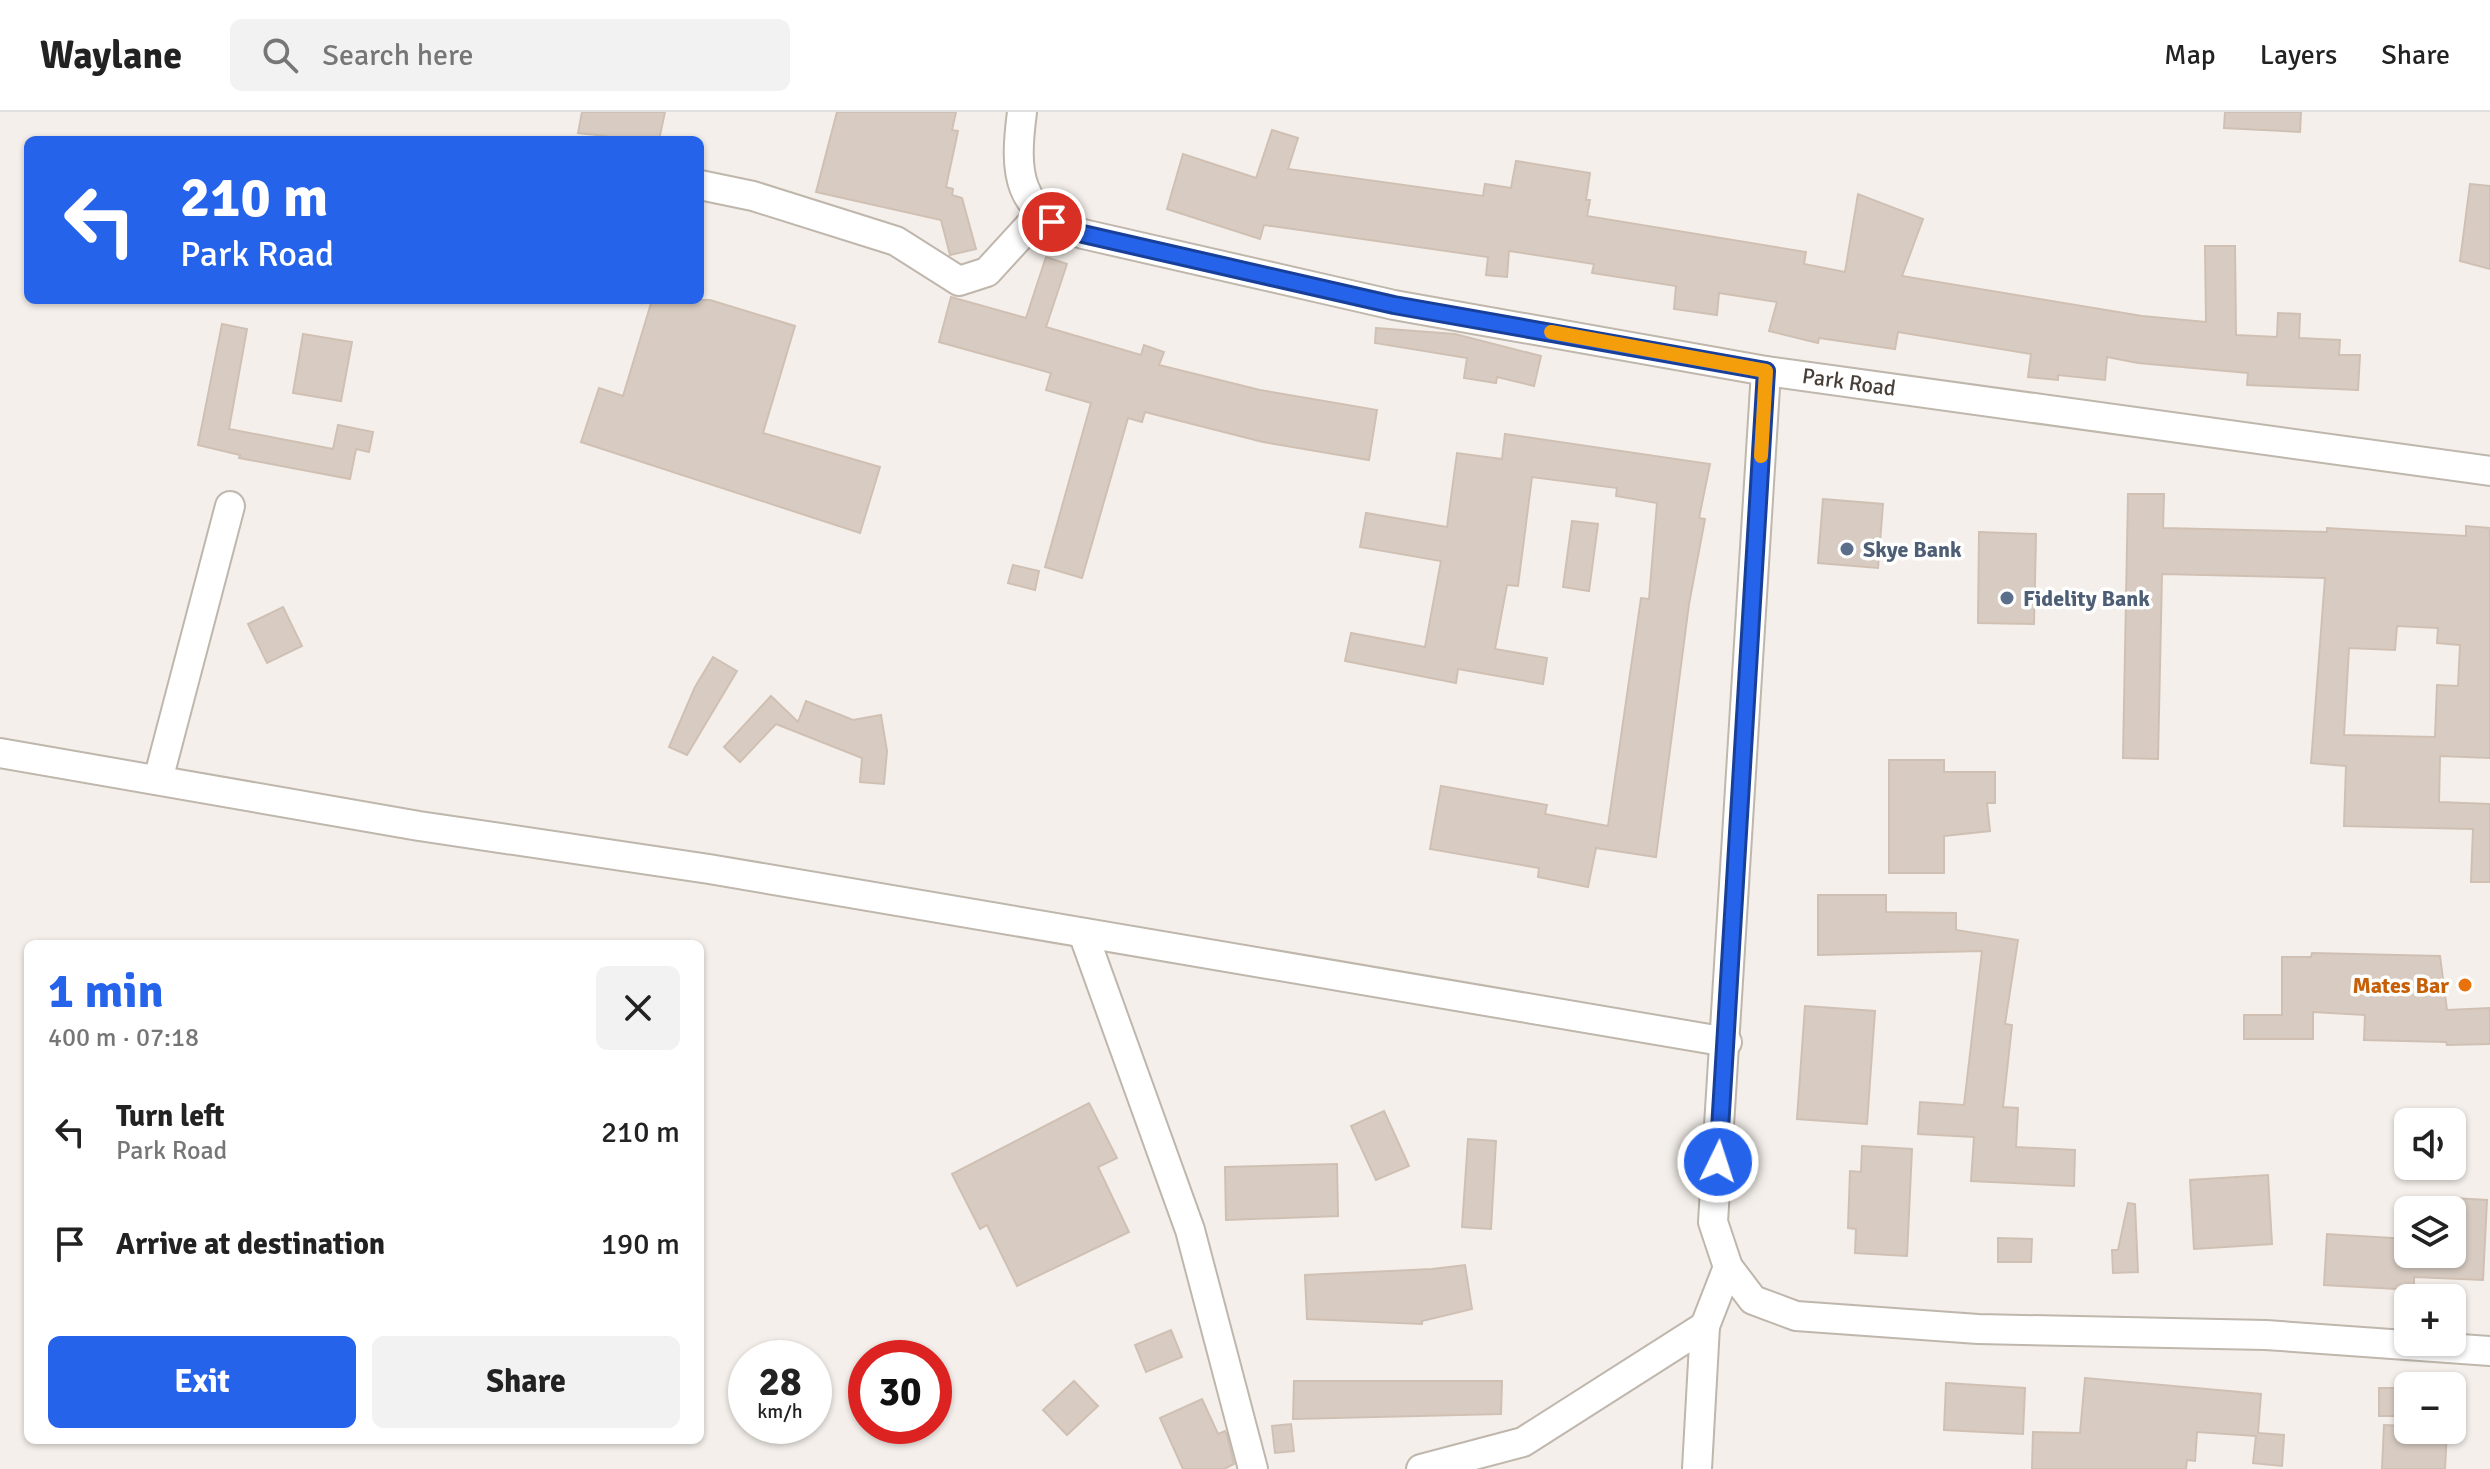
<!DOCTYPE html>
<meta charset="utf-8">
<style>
:root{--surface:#fff;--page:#f2f2f2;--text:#222;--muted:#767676;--line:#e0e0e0;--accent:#2563eb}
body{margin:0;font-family:Signika,sans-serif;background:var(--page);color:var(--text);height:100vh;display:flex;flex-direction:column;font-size:30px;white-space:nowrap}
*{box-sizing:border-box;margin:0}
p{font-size:26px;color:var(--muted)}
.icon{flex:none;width:44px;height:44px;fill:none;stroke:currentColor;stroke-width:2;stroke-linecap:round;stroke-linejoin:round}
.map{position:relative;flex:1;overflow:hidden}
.drawer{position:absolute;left:24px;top:828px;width:680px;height:504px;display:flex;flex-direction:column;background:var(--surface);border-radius:12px;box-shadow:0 2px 6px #0004}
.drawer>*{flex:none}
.hud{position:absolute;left:24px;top:24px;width:680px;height:168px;border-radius:12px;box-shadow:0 2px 6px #0004;background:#2563eb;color:#fff;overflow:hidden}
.fabs{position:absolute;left:2394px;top:996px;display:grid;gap:16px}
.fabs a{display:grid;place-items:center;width:72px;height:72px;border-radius:12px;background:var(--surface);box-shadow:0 2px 6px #0004;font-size:40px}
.speed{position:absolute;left:728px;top:1228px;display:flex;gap:16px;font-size:40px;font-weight:700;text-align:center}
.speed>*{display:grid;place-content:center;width:104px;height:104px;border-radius:50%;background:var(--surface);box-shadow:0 2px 6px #0004;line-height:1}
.speed small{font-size:20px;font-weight:400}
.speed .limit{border:12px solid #d22;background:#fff;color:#111}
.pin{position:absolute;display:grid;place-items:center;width:68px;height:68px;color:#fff;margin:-34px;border:4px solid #fff;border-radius:50%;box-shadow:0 2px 8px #0007}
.me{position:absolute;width:88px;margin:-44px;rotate:4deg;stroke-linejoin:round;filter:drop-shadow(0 0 6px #0008)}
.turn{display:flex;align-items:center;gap:28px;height:168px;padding:0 24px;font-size:36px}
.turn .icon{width:104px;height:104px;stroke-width:2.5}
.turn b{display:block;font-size:56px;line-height:68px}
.round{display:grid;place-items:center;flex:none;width:84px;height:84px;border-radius:12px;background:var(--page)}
.headline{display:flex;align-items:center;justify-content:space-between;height:136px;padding:0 24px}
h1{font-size:48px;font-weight:700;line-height:60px;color:var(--accent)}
.primary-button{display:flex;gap:16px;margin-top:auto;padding:16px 24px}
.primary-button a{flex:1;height:92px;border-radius:12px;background:var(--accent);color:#fff;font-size:32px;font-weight:700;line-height:92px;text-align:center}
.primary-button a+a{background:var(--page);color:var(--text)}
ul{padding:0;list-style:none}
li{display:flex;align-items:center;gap:24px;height:112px;padding:0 24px}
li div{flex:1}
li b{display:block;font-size:30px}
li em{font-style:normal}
header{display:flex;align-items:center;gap:48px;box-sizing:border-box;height:112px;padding:0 40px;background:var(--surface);border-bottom:2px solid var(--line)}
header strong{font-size:38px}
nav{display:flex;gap:44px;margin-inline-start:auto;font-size:28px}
.search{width:560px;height:72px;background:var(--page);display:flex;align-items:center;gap:20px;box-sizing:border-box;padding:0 28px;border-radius:12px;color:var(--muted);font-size:30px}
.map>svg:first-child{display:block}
.building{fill:#d8ccc2;stroke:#d0c0b3;stroke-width:2;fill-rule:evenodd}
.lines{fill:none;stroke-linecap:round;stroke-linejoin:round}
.street-casing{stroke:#bfb6ac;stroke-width:32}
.street{stroke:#fff;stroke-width:28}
.route-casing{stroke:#184099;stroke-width:20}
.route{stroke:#2563eb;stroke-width:14}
.slow{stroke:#f59e0b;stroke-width:14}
.service-dot{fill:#5c6f8a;stroke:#fff;stroke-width:3}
.food-dot{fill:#e8710a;stroke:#fff;stroke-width:3}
.labels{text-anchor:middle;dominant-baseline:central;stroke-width:7;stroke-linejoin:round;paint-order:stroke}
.street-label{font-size:22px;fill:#483f38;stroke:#fff}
.service-label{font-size:22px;font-weight:bold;fill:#4e5e75;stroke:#fff;text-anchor:start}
.food-label{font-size:22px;font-weight:bold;fill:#c56008;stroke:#fff;text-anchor:end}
</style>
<header>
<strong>Waylane</strong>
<div class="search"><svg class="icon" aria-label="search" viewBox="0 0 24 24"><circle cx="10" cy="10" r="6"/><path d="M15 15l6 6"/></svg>Search here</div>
<nav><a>Map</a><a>Layers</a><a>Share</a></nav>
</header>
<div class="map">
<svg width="2490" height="1357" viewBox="0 0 2490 1357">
<rect width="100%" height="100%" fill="#f4efea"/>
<g class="building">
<path d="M 582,0 L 665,0 L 659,28 L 606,28 L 606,24 L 578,21 Z"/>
<path d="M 837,0 L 956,0 L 952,18 L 958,19 L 946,75 L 953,77 L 952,83 L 962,86 L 976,137 L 950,143 L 941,108 L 816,80 Z"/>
<path d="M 2225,0 L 2301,0 L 2300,20 L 2224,16 Z"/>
<path d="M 1272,18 L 1298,26 L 1288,57 L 1483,84 L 1485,72 L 1511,76 L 1516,49 L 1590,61 L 1586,88 L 1590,88 L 1587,104 L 1806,140 L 1804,152 L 1845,160 L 1858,82 L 1923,107 L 1902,164 L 2142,204 L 2206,210 L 2205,134 L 2235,134 L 2236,223 L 2277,225 L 2278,201 L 2300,202 L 2299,226 L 2340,228 L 2339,243 L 2360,243 L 2358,278 L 2247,273 L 2248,261 L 2138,251 L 2107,245 L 2105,268 L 2058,263 L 2058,268 L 2028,265 L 2031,242 L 1898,220 L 1895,237 L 1819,226 L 1818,231 L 1769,219 L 1777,190 L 1719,181 L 1717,203 L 1674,197 L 1676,174 L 1592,161 L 1594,152 L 1509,139 L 1507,165 L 1486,163 L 1488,145 L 1264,113 L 1260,127 L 1167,97 L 1183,42 L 1256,66 Z"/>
<path d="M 2470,72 L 2490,74 L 2490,157 L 2460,149 Z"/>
<path d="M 1046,145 L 1067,152 L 1046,215 L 1141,243 L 1144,233 L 1164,240 L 1159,253 L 1260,278 L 1377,298 L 1369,348 L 1263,330 L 1145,300 L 1142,310 L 1128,306 L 1082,466 L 1045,455 L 1091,291 L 1046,278 L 1051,261 L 939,230 L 951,185 L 1026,206 Z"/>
<path d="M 652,188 L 710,188 L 795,214 L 763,321 L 880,355 L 860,421 L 581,330 L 599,276 L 623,284 Z"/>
<path d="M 222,212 L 247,217 L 229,317 L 333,337 L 338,313 L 373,320 L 369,340 L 356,337 L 350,367 L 239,346 L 240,343 L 198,333 Z"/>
<path d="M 1376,216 L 1455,222 L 1541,244 L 1534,274 L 1497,265 L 1496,271 L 1464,266 L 1467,246 L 1375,231 Z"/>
<path d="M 303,222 L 352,230 L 341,289 L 293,281 Z"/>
<path d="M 1505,322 L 1710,352 L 1699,406 L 1705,407 L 1689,492 L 1656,745 L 1596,736 L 1588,775 L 1538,765 L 1539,756 L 1430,737 L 1441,674 L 1547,693 L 1545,702 L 1608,714 L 1641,486 L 1649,487 L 1657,391 L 1616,384 L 1617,376 L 1532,365 L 1518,474 L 1507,473 L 1495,537 L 1547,546 L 1543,572 L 1458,557 L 1456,571 L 1345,549 L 1351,521 L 1425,535 L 1441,449 L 1360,435 L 1366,401 L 1447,415 L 1457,341 L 1502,347 Z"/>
<path d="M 2128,382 L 2164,382 L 2163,416 L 2327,420 L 2327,416 L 2466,424 L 2466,414 L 2490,416 L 2490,646 L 2440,644 L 2439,690 L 2490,692 L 2490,770 L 2471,770 L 2473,717 L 2344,714 L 2346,654 L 2311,651 L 2325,466 L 2162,462 L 2158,647 L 2123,646 ZM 2397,514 L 2438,516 L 2437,531 L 2460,533 L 2458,574 L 2437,573 L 2435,625 L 2344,623 L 2349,536 L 2395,538 Z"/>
<path d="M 1823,387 L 1883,392 L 1878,456 L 1818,451 Z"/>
<path d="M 1572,409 L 1598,412 L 1589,479 L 1563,475 Z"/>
<path d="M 1979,420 L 2036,422 L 2034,512 L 1978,511 Z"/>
<path d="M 1013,453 L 1039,459 L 1035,478 L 1008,471 Z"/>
<path d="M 283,495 L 302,534 L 267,551 L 248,512 Z"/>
<path d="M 713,545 L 737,559 L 687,643 L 669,635 L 695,575 Z"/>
<path d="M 771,584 L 798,610 L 806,589 L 853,608 L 881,603 L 887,639 L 884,672 L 860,670 L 862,646 L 776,612 L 740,650 L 724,635 Z"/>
<path d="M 1889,648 L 1944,648 L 1944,660 L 1995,660 L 1995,691 L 1987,691 L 1990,719 L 1944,724 L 1944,761 L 1889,761 Z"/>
<path d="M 1818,783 L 1886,783 L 1886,800 L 1956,801 L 1956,818 L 2018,828 L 2005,912 L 2012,913 L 2003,995 L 2018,996 L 2016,1035 L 2075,1038 L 2074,1074 L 1971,1069 L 1974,1025 L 1918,1022 L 1920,990 L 1964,993 L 1982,839 L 1818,843 Z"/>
<path d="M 2312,841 L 2440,844 L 2447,898 L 2490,896 L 2490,932 L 2447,933 L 2446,930 L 2364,928 L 2365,903 L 2313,900 L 2313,927 L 2244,927 L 2244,903 L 2282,903 L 2282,845 L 2311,845 Z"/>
<path d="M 1805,894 L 1875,899 L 1867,1012 L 1797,1007 Z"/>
<path d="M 1089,991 L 1117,1046 L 1098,1055 L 1129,1120 L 1017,1174 L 987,1113 L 980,1117 L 952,1062 Z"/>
<path d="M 1384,999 L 1409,1054 L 1376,1068 L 1351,1014 Z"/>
<path d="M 1468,1027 L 1496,1029 L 1491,1117 L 1462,1115 Z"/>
<path d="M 1862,1034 L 1912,1037 L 1907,1144 L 1855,1141 L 1856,1117 L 1848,1116 L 1850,1059 L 1861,1060 Z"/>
<path d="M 1337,1052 L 1338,1104 L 1226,1108 L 1225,1055 Z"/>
<path d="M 2268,1063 L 2272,1132 L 2194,1137 L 2190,1068 Z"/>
<path d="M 2452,1086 L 2487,1088 L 2483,1168 L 2414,1165 L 2414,1178 L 2324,1173 L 2327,1122 L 2408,1127 L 2408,1142 L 2452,1142 Z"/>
<path d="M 2128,1091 L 2135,1092 L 2138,1160 L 2113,1161 L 2112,1138 L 2118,1138 Z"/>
<path d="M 1998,1126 L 2032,1127 L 2031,1150 L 1998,1150 Z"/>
<path d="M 1465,1153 L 1472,1197 L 1422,1209 L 1422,1212 L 1307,1207 L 1305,1163 L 1432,1157 Z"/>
<path d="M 1171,1218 L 1182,1245 L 1146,1260 L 1135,1233 Z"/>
<path d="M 2085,1266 L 2261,1282 L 2258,1321 L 2284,1323 L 2282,1354 L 2253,1351 L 2256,1324 L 2197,1320 L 2195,1349 L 2187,1348 L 2186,1357 L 2032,1357 L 2033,1320 L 2080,1321 Z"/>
<path d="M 1074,1269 L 1098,1294 L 1067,1323 L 1043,1298 Z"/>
<path d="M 1294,1269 L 1502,1269 L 1501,1302 L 1293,1307 Z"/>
<path d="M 1946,1271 L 2025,1276 L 2023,1322 L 1944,1318 Z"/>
<path d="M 2379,1276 L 2398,1276 L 2399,1304 L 2379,1304 Z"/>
<path d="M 1202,1287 L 1218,1322 L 1225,1319 L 1227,1323 L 1234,1352 L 1224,1357 L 1183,1357 L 1160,1306 Z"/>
<path d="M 1291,1312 L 1294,1339 L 1275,1341 L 1272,1314 Z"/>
<path d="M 2384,1313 L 2408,1314 L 2408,1318 L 2447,1318 L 2445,1357 L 2382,1357 Z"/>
</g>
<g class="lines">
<defs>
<g id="street">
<path d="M 1022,0 C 1014,62 1016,100 1083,122 L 1394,193 L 1766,259 L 2490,359"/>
<path d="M 700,73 L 753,84 L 896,129 L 959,169 L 987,160 L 1041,101"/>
<path d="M 1766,259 L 1713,1110 L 1728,1155 L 1753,1188 L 1796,1204 L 1978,1217 L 2266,1223 L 2490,1239"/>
<path d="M 0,641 L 419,714 L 709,757 L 1727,930"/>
<path d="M 158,668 L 230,394"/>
<path d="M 1083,821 L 1190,1118 L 1253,1357"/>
<path d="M 1421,1357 L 1523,1330 L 1705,1214"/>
<path d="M 1697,1357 L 1705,1214 L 1728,1155"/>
</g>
</defs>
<use href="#street" class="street-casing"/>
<use href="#street" class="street"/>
</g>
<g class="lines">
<defs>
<path id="route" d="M 1052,110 L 1083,122 L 1394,193 L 1766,259 L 1718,1050"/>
</defs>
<use href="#route" class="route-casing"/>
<use href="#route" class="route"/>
<path class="slow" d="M 1551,220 L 1766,259 L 1761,344"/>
</g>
<g class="service-dot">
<circle cx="1847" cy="437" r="8"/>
<circle cx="2007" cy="486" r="8"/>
</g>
<circle class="food-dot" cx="2465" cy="873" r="8"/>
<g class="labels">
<g class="street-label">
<text transform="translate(1849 270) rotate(8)">Park Road</text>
</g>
<g class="service-label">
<text x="1863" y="437">Skye Bank</text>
<text x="2023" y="486">Fidelity Bank</text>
</g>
<g class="food-label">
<text x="2449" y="873">Mates Bar</text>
</g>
</g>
</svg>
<div class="fabs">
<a><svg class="icon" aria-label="sound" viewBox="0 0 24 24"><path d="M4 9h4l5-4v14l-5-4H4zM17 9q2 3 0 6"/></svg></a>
<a><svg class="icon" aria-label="layers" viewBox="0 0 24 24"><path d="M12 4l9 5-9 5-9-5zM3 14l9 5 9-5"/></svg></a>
<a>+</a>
<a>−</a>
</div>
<div class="speed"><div>28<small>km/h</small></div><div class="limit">30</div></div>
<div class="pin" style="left:1052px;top:110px;background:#d93025"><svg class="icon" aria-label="arrive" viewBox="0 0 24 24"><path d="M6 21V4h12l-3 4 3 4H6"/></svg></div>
<svg class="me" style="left:1718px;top:1050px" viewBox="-20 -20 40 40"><circle r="17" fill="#2563eb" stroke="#fff" stroke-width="3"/><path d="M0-11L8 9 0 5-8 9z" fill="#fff"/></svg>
<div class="hud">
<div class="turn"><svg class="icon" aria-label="left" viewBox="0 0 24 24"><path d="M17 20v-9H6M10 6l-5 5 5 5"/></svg><div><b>210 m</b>Park Road</div></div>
</div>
<section class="drawer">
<div class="headline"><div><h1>1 min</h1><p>400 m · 07:18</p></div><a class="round"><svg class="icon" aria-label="close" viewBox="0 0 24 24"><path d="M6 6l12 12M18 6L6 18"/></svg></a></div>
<ul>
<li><svg class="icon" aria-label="left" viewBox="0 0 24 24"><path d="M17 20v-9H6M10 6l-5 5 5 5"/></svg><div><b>Turn left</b><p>Park Road</p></div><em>210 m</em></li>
<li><svg class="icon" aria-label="arrive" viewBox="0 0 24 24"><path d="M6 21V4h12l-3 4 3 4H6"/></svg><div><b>Arrive at destination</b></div><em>190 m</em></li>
</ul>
<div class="primary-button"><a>Exit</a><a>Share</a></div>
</section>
</div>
